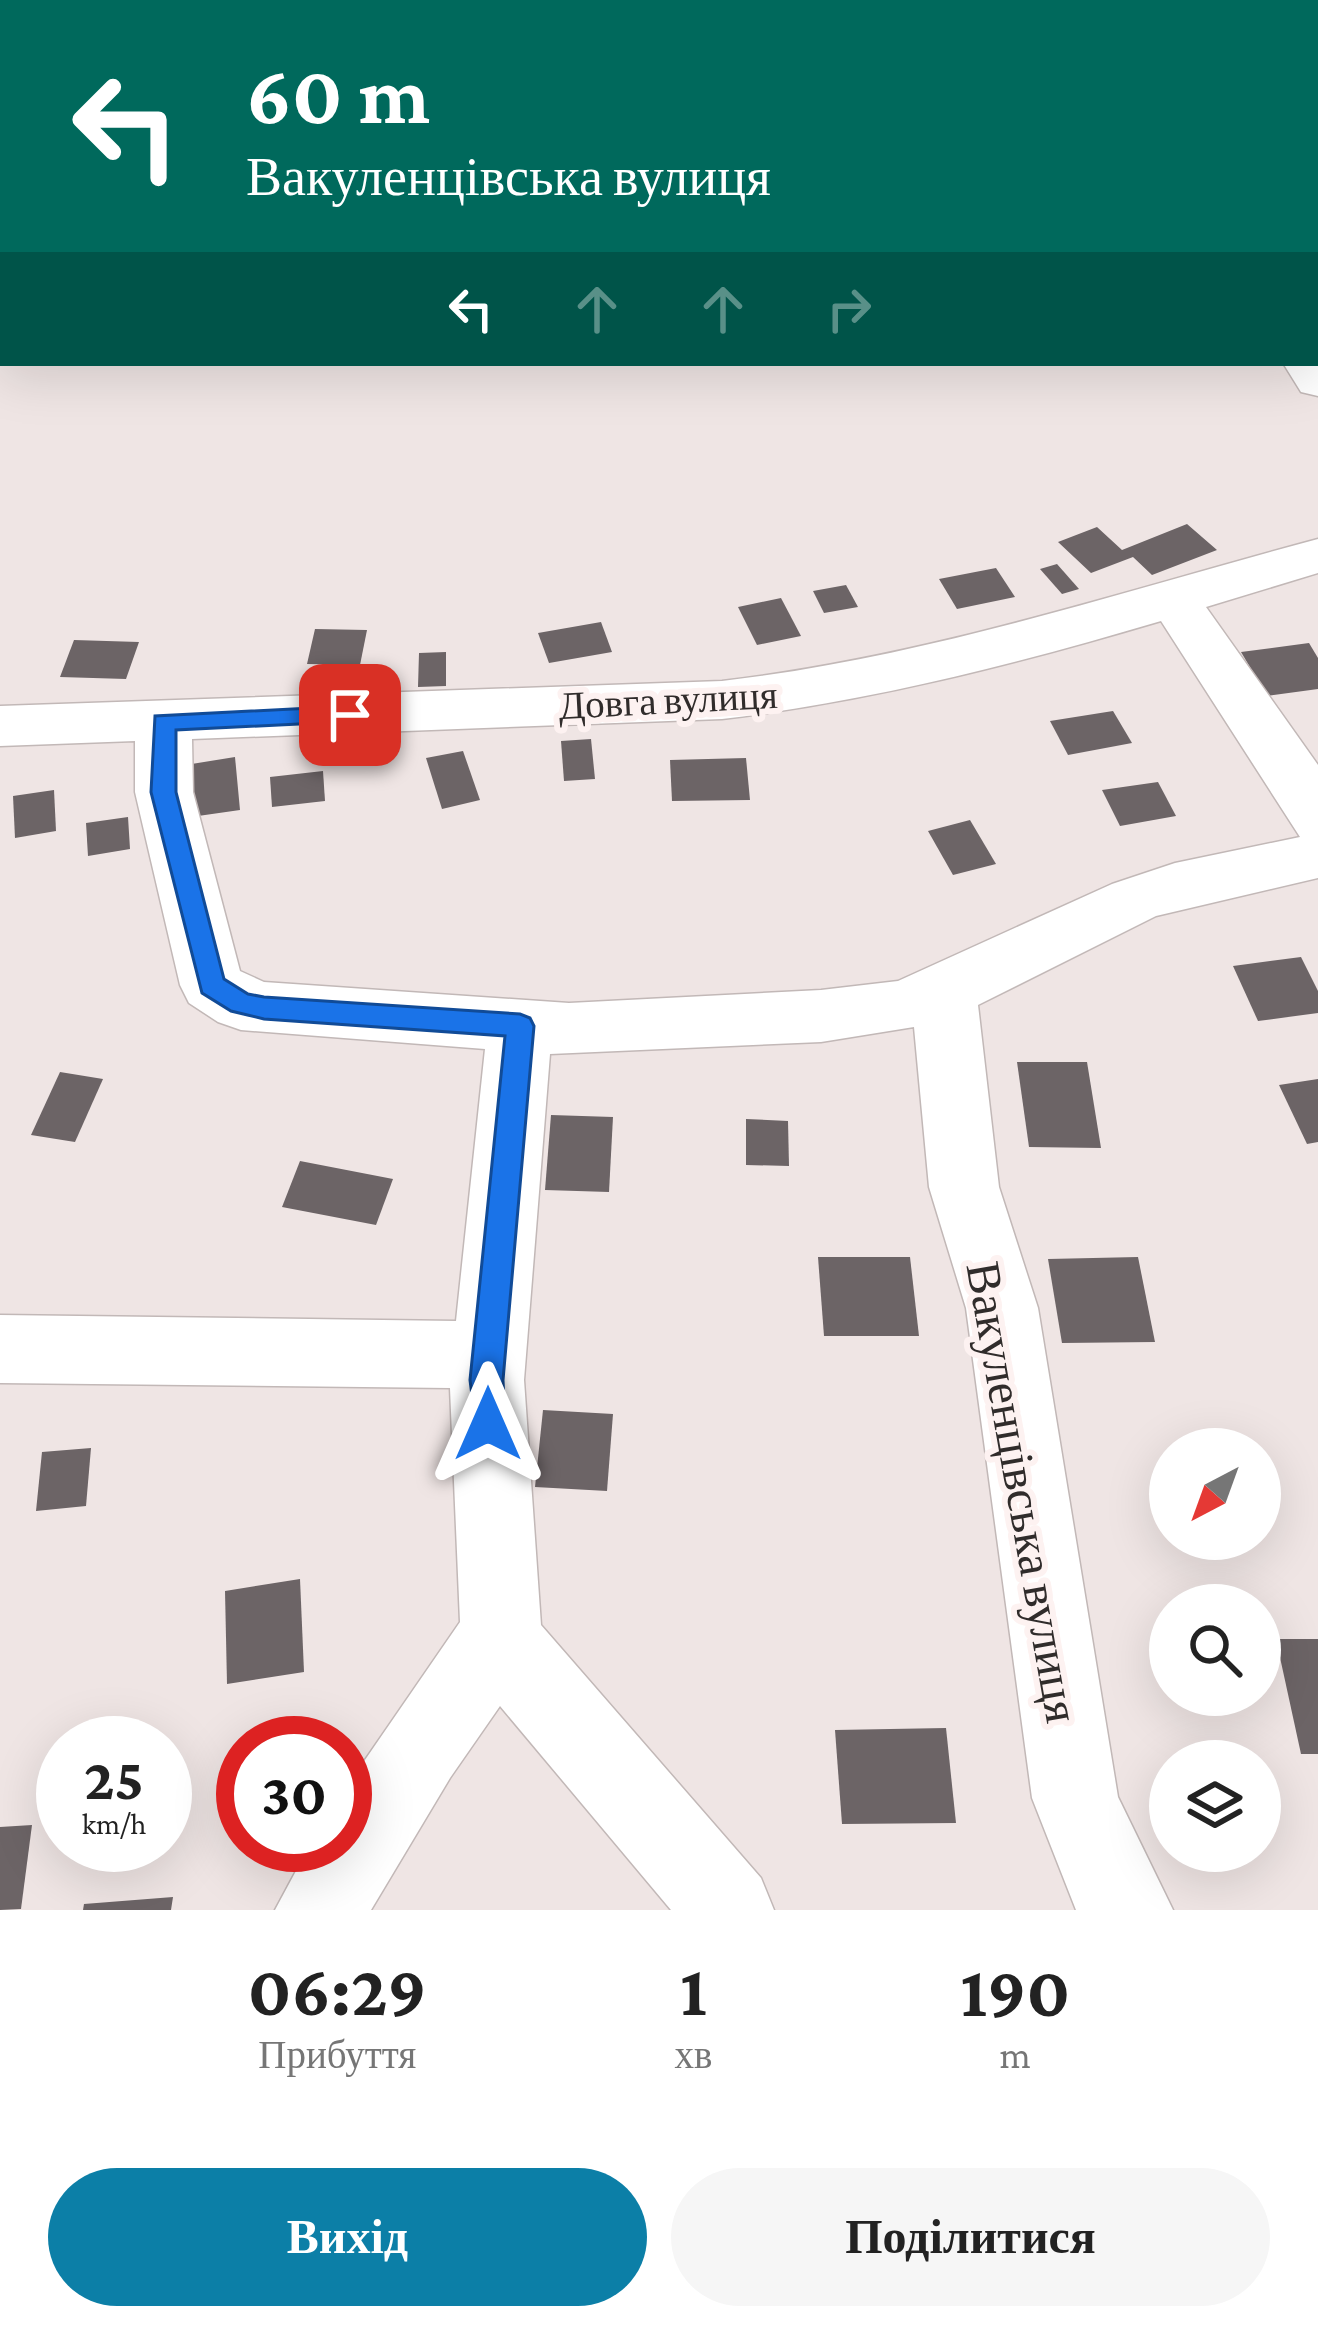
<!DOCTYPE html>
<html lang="uk">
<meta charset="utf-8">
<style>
:root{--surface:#fff;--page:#f6f6f6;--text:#222;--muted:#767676;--accent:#0c7fa7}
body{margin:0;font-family:"Crimson Pro",serif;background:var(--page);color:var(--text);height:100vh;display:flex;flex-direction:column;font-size:45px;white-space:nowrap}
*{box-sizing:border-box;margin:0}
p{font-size:39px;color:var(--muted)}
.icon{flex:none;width:66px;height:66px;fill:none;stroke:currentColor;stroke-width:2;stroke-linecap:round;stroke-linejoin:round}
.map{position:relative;height:1910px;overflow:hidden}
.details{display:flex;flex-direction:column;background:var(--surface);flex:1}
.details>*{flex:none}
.guide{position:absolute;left:0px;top:0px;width:1320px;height:366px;box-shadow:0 12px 48px #0002;background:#00695c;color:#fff;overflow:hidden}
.needle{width:78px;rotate:221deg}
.tools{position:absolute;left:1149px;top:1428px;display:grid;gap:24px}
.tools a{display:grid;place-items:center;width:132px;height:132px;border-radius:50%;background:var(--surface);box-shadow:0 12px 48px #0002;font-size:60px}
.speed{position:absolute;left:36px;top:1716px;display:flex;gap:24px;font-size:60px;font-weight:700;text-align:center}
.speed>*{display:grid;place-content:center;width:156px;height:156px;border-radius:50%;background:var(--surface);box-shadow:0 12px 48px #0002;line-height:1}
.speed small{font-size:30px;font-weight:400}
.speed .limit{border:18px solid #d22;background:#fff;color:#111}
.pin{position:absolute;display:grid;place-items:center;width:102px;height:102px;color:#fff;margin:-51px;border-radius:24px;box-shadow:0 6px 18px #0006}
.me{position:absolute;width:132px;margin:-66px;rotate:0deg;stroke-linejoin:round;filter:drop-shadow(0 0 9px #0008)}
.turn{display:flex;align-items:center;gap:42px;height:252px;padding:0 48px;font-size:54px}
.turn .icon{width:156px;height:156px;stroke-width:2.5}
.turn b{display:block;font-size:84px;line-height:102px}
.lanes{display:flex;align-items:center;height:114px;padding:0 48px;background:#0003;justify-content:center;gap:60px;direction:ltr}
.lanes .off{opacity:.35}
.eta{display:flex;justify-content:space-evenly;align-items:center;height:204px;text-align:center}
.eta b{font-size:72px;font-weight:700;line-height:84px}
.cta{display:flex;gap:24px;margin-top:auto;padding:24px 48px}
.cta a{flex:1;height:138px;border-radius:72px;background:var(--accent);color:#fff;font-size:48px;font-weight:700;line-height:138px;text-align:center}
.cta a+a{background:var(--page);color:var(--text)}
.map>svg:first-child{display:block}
.building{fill:#6c6466}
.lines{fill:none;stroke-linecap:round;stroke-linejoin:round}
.minor-casing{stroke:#c2b8b7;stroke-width:3}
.minor{fill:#fff;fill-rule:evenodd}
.route{fill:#1a73e8;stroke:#114b97;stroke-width:3}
.labels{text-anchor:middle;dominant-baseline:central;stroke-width:12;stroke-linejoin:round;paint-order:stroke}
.street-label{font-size:39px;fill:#302c2b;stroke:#fdf2f1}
.near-street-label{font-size:48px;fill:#302c2b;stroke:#fdf2f1}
</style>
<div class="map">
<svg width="1318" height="1910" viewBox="0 0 1318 1910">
<rect width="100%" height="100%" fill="#efe5e4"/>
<g class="building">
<path d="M 1187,524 L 1217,550 L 1152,575 L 1133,557 L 1091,573 L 1058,542 L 1097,527 L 1122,550 Z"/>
<path d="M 1057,564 L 1079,589 L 1062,594 L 1040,569 Z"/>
<path d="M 996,568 L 1015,597 L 957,609 L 939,579 Z"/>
<path d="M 846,585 L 858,607 L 824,613 L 813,591 Z"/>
<path d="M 781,598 L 801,636 L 757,645 L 738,607 Z"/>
<path d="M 601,622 L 612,652 L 549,663 L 538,633 Z"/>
<path d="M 315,629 L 367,630 L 360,665 L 307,664 Z"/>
<path d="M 74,640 L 139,642 L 126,679 L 60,677 Z"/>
<path d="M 1309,643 L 1318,658 L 1318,689 L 1267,696 L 1241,652 Z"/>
<path d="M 446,652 L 446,686 L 418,687 L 419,653 Z"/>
<path d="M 1113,711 L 1132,743 L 1068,755 L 1050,721 Z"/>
<path d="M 591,739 L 595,779 L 564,781 L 561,741 Z"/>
<path d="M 463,751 L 480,800 L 442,809 L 426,758 Z"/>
<path d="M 235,757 L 240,810 L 177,819 L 173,767 Z"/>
<path d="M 746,758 L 750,800 L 672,801 L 670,760 Z"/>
<path d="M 323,771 L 325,801 L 272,807 L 270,777 Z"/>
<path d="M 1158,782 L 1176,816 L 1120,826 L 1102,790 Z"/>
<path d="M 54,790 L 56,831 L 15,838 L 13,796 Z"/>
<path d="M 128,817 L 130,849 L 88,856 L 86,823 Z"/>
<path d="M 970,820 L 996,864 L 953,875 L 928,831 Z"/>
<path d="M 1301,957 L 1318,991 L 1318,1013 L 1258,1021 L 1233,966 Z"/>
<path d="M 1017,1062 L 1087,1062 L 1101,1148 L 1029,1147 Z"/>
<path d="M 60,1072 L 103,1079 L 75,1142 L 31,1135 Z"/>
<path d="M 1318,1079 L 1318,1142 L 1307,1144 L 1279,1085 Z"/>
<path d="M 551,1115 L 613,1117 L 609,1192 L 545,1190 Z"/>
<path d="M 746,1119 L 788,1121 L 789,1166 L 746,1165 Z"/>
<path d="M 300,1161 L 393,1179 L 376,1225 L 282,1207 Z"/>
<path d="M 818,1257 L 910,1257 L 919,1336 L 824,1336 Z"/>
<path d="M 1138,1257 L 1155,1342 L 1062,1343 L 1048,1259 Z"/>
<path d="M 543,1410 L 613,1414 L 607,1491 L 535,1487 Z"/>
<path d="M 91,1448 L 86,1506 L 36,1511 L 42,1452 Z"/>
<path d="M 300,1579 L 304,1672 L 227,1684 L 225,1591 Z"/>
<path d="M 1276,1639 L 1318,1639 L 1318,1754 L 1301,1754 Z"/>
<path d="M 946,1728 L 956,1823 L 842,1824 L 835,1730 Z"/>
<path d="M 32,1825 L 21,1909 L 0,1910 L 0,1827 Z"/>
<path d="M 173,1897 L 171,1910 L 83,1910 L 84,1904 Z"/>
</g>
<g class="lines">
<defs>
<g id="minor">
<path d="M 738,0 L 791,0 L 793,3 L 740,3 Z"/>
<path d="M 1229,0 L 1284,0 L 1286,3 L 1231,3 Z"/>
<path d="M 1302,0 L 1318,0 L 1318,16 L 1317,3 L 1300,3 Z"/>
<path d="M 1318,212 L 1318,239 L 1317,239 L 1317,212 Z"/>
<path d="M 1318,352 L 1318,396 L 1301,392 L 1283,363 L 1317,363 Z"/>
<path d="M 1318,539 L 1318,573 L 1206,607 L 1318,765 L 1318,878 L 1156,916 L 978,1005 L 999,1187 L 1038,1308 L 1118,1797 L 1173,1910 L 1076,1910 L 1032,1798 L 966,1308 L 929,1187 L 914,1027 L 821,1042 L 550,1054 L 524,1380 L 541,1625 L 761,1878 L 774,1910 L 671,1910 L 500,1706 L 450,1778 L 371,1910 L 275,1910 L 310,1845 L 345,1845 L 345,1789 L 460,1622 L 450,1388 L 0,1383 L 0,1315 L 456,1321 L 485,1049 L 241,1030 L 218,1022 L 189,1003 L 180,985 L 135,792 L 135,741 L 0,746 L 0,706 L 722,681 C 928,657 1120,592 1318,539 ZM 1161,621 L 1300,837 L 1175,863 L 1112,884 L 898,981 L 821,990 L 569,1003 L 264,982 L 240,971 L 193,792 L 192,739 L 722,719 C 872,701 1016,664 1161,621 Z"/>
</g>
</defs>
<use href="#minor" class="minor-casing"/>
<use href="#minor" class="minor"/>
</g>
<path class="route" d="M 350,706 L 358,709 L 358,721 L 176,730 L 176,792 L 224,979 L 248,994 L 264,997 L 520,1014 L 530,1018 L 534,1026 L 503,1380 L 505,1424 L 500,1435 L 488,1440 L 477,1435 L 470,1380 L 505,1036 L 264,1019 L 231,1011 L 202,993 L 151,792 L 155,716 Z"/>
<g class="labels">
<g class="street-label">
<text transform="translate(668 700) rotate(-3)">Довга вулиця</text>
</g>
<g class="near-street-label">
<text transform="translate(1023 1492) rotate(80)">Вакуленцівська вулиця</text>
</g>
</g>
</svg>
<div class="tools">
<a><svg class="needle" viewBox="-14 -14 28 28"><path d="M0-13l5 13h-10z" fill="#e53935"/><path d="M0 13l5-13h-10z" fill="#767676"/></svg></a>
<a><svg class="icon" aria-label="search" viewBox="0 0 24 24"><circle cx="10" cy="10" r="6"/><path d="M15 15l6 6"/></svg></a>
<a><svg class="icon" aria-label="layers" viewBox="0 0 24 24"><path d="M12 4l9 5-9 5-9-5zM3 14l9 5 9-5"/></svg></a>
</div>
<div class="speed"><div>25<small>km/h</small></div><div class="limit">30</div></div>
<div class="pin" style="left:350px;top:715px;background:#d93025"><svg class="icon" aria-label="arrive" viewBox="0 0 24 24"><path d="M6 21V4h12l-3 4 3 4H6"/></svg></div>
<svg class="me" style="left:488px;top:1424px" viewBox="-20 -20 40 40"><path d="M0-17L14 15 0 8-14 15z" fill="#1a73e8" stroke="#fff" stroke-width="4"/></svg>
<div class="guide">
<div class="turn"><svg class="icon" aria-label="left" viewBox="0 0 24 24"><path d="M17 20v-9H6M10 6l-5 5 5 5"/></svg><div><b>60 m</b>Вакуленцівська вулиця</div></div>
<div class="lanes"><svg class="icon" aria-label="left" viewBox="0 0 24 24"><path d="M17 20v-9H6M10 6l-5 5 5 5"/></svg><svg class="icon off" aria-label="ahead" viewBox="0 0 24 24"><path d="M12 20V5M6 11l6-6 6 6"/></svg><svg class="icon off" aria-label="ahead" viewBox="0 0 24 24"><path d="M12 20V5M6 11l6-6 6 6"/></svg><svg class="icon off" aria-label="right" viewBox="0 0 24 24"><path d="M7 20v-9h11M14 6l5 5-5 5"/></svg></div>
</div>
</div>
<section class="details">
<div class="eta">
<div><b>06:29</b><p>Прибуття</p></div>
<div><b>1</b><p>хв</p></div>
<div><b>190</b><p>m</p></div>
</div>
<div class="cta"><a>Вихід</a><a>Поділитися</a></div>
</section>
